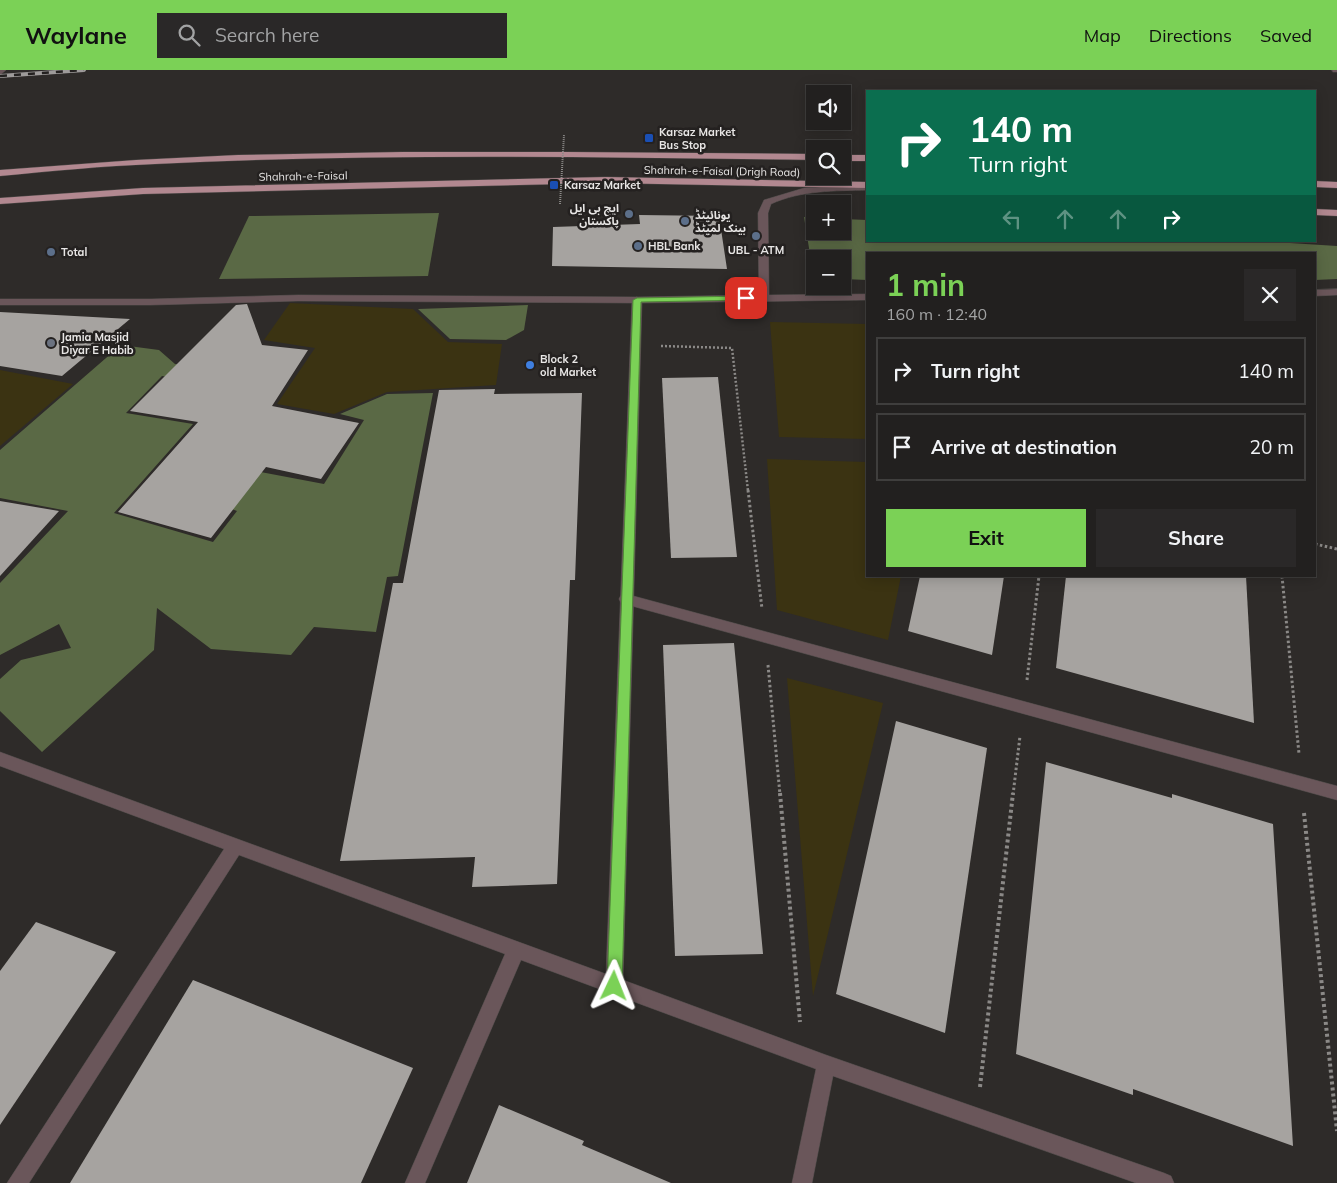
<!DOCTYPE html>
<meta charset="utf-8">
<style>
:root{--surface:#22201f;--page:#2a2828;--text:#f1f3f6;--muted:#a2a3a4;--line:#3f3e3d;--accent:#7bd156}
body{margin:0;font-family:Mulish,"Noto Sans Arabic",sans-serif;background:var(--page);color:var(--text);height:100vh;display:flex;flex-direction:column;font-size:19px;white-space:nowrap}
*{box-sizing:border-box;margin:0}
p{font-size:16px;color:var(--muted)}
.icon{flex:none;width:28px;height:28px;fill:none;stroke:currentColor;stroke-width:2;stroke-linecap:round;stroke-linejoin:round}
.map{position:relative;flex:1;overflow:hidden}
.sheet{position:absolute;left:866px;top:182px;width:450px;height:325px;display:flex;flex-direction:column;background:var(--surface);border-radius:0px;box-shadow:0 2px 12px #0003,0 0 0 1px var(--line)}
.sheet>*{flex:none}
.top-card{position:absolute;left:866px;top:20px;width:450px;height:152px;border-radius:0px;box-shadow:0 2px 12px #0003,0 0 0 1px var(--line);background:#0b6e4f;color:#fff;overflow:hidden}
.controls{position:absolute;left:806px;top:15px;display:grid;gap:10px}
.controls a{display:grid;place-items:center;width:45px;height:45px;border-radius:0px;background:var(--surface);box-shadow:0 2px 12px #0003,0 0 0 1px var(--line);font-size:25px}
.pin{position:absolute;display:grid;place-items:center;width:42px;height:42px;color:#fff;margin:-21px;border-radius:10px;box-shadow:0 2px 8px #0006}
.me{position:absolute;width:55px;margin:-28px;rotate:2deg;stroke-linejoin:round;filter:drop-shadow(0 0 4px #0008)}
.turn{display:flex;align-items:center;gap:18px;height:105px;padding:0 20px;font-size:22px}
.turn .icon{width:65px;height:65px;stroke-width:2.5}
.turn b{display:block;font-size:35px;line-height:42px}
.lanes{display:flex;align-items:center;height:48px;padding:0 20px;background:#0003;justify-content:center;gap:25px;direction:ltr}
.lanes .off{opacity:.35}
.round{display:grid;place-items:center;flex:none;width:52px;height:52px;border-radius:0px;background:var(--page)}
.head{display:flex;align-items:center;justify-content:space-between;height:85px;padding:0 20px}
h1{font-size:30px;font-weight:700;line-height:38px;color:var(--accent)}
.primary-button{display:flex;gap:10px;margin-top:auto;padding:10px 20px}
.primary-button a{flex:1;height:58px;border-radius:0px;background:var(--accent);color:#111;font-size:20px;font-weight:700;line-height:58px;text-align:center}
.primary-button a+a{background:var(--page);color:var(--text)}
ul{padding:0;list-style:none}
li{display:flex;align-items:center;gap:15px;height:68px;margin:0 10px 8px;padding:0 10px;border:2px solid var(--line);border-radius:0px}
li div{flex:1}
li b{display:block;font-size:19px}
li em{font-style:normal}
header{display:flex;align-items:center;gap:30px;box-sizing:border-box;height:70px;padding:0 25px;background:var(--accent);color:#111}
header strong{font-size:24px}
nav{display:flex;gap:28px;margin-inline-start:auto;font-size:18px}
.search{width:350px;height:45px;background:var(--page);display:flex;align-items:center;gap:12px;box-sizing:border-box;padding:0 18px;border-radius:0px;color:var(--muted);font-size:19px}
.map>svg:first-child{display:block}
.forest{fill:#5a6945}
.sand{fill:#3b3312}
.building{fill:#a6a3a0}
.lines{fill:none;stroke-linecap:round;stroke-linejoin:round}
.service-casing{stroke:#4c4947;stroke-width:1}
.minor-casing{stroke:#4c4947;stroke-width:1}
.trunk-casing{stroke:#4c4947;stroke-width:1}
.path-far2{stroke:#8b8987;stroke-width:2.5;stroke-dasharray:2 2;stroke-linecap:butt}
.path-far1{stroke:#8b8987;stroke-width:3;stroke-dasharray:2.5 2.5;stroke-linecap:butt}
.path{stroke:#8b8987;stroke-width:4;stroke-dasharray:3 3;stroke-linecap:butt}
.service{fill:#6a565a;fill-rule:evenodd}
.minor{fill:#6a565a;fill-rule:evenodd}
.trunk{fill:#b28890;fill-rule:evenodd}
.rail-casing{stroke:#9e9b9a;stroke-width:4}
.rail{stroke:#242120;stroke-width:2.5;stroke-dasharray:7;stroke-linecap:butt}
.path-bridge{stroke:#8b8987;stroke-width:2;stroke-dasharray:1 1;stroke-linecap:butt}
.route{fill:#7bd156;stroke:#508838}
.transit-dot{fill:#1a4fb4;stroke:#242120;stroke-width:2}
.service-dot{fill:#5c6f8a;stroke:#242120;stroke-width:2}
.worship-dot{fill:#6b7280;stroke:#242120;stroke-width:2}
.shop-dot{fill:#3f7fe0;stroke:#242120;stroke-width:2}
.labels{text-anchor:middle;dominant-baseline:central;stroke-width:5;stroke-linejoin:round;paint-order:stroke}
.far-poi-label{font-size:11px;font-weight:bold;fill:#e8e6e5;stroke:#242120;text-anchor:start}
.far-street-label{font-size:11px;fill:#e8e6e5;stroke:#242120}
</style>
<header>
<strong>Waylane</strong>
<div class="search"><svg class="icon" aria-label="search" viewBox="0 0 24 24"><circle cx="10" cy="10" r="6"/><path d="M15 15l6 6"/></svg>Search here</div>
<nav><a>Map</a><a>Directions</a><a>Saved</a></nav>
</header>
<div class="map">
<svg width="1337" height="1113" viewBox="0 0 1337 1113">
<rect width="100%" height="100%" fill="#2e2b29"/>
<g class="forest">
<path d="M 439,143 L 428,206 L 219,209 L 249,146 Z"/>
<path d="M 804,147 L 815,148 L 815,161 L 842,161 L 843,149 L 867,150 L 868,171 L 1259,171 L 1337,176 L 1337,209 L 1315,210 L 1315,184 L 868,184 L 867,210 L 843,209 L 842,189 L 815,189 L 814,209 Z"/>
<path d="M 528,235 L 524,260 L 506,270 L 450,269 L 418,239 Z"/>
<path d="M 121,275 L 159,280 L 175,294 L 235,300 L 226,316 L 162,306 L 126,343 L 193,354 L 114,443 L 213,472 L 237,441 L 211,431 L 235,397 L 324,414 L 364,350 L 340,344 L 387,324 L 433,323 L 398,506 L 387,507 L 376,562 L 314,557 L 291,585 L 211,579 L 157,538 L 154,580 L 42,682 L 0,641 L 0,609 L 21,590 L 71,578 L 59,554 L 0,585 L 0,513 L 68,441 L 0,428 L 0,380 Z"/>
</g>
<g class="sand">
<path d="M 290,233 L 413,239 L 448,272 L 502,274 L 496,315 L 387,322 L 334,344 L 277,334 L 315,278 L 264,270 Z"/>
<path d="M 770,252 L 867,254 L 867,369 L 779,367 Z"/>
<path d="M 0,300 L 73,314 L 0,376 Z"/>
<path d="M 767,389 L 867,392 L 868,506 L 901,506 L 888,570 L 777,540 Z"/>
<path d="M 787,608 L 883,633 L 813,926 Z"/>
</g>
<g class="building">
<path d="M 639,145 L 719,146 L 727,199 L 552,196 L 553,157 L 640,154 Z"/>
<path d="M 247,234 L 262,275 L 308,280 L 272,336 L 359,353 L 321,409 L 266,397 L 211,468 L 118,442 L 198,352 L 130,341 L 236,235 Z"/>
<path d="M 0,242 L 130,249 L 62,306 L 0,296 Z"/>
<path d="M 718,307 L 737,487 L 671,488 L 662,308 Z"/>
<path d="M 495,319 L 494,324 L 582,323 L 575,510 L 570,510 L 557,814 L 472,817 L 475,787 L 340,791 L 393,513 L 403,513 L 439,320 Z"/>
<path d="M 0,431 L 59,441 L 0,506 Z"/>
<path d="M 920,506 L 1004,506 L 992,585 L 908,561 Z"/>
<path d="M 1066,506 L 1246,506 L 1254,653 L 1056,598 Z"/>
<path d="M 734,573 L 763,884 L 675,886 L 663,575 Z"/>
<path d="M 896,651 L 987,678 L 945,963 L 836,924 Z"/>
<path d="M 1046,692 L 1172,728 L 1172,724 L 1273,754 L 1293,1076 L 1133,1019 L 1133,1025 L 1016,984 Z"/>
<path d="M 36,852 L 116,882 L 0,1055 L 0,901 Z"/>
<path d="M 193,910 L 413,998 L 361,1113 L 70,1113 Z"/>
<path d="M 499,1035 L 584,1071 L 582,1075 L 671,1113 L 467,1113 Z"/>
</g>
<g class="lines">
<defs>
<g id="service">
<path d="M 0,0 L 6,0 L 0,5 Z"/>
<path d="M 868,114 L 868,120 C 834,121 802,120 771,134 L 768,143 L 769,225 L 868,224 L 868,230 L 637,233 L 298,231 L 151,235 L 0,235 L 0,229 L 151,229 L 298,225 L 637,227 L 759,225 L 758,143 L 764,130 L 804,118 Z"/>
<path d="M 1337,219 L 1337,225 L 1315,226 L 1315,220 Z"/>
<path d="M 626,524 L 1337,716 L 1337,730 L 621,533 L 619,529 L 621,525 Z"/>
</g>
<g id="minor">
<path d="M 1332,0 L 1337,0 L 1337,2 L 1333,2 Z"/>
<path d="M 637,227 L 642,230 L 623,910 L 826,985 L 1164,1103 L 1171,1106 L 1174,1113 L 1136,1113 L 833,1006 L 812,1113 L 792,1113 L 816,999 L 521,890 L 425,1113 L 405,1113 L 505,884 L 239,785 L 29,1113 L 7,1113 L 224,779 L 0,696 L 0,682 L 606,904 L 632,230 Z"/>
</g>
<g id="trunk">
<path d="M 568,82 L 815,84 L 815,90 C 595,87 375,83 155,94 C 103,96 52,101 0,106 L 0,100 L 136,90 L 238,85 L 402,82 Z"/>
<rect x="842" y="85" width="26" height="6"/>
<path d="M 606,107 L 868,112 L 868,118 L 606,113 L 143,124 L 0,134 L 0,128 L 143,118 Z"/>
<path d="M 1315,111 L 1337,112 L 1337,118 L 1315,117 Z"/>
<path d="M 1315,139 L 1337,140 L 1337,146 L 1315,145 Z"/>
</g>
</defs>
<use href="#service" class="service-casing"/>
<use href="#minor" class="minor-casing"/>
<use href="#trunk" class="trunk-casing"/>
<path class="path-far2" d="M 661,276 L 732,278 L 748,421"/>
<g class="path-far1">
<path d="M 748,420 L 762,539"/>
<path d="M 1315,474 L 1337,479"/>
<path d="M 1282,506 L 1299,684"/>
<path d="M 768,595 L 780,725"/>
<path d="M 1027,610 L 1039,506"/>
<path d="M 1013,725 L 1020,666"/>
</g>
<g class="path">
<path d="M 780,723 L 800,952"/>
<path d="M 1304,743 L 1337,1061"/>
<path d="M 980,1017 L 1013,723"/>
</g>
<use href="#service" class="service"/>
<use href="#minor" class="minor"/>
<use href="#trunk" class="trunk"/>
<defs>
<path id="rail" d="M 0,6 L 84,0"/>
</defs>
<use href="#rail" class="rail-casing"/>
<use href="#rail" class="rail"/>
<path class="path-bridge" d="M 560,134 L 564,65"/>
</g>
<path class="route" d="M 746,226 L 749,226 L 749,230 L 641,232 L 622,916 L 619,921 L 614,923 L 609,921 L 607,916 L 633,230 L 637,228 Z"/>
<g class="transit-dot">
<rect x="644" y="63" width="10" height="10" rx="2.5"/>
<rect x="549" y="110" width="10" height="10" rx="2.5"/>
</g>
<g class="service-dot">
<circle cx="629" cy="144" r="5"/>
<circle cx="685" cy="151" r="5"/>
<circle cx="756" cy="166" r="5"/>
<circle cx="638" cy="176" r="5"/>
<circle cx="51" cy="182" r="5"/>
</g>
<circle class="worship-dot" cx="51" cy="273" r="5"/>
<circle class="shop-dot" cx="530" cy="295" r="5"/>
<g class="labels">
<g class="far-poi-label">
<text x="659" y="62">Karsaz Market<tspan x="659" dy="13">Bus Stop</tspan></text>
<text x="564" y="115">Karsaz Market</text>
<text x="619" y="138" text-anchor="end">ایچ بی ایل<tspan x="619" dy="13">پاکستان</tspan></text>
<text x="695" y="145">یونائیٹڈ<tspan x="695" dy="13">بینک لمیٹڈ</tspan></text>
<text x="648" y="176">HBL Bank</text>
<text x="756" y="180" text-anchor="middle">UBL - ATM</text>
<text x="61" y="182">Total</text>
<text x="61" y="267">Jamia Masjid<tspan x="61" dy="13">Diyar E Habib</tspan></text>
<text x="540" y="289">Block 2<tspan x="540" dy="13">old Market</tspan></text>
</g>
<g class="far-street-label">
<text transform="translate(722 101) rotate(1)">Shahrah-e-Faisal (Drigh Road)</text>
<text transform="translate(303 106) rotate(-1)">Shahrah-e-Faisal</text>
</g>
</g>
</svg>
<div class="controls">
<a><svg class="icon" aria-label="sound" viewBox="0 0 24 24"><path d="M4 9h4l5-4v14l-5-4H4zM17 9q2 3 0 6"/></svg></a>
<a><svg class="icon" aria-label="search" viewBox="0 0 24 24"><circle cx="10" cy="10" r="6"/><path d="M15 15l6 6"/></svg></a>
<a>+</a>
<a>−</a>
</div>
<div class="pin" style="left:746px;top:228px;background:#d93025"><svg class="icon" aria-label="arrive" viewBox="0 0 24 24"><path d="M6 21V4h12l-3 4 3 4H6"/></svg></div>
<svg class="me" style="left:614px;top:916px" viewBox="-20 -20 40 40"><path d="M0-17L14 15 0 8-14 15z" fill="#7bd156" stroke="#fff" stroke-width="4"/></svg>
<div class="top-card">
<div class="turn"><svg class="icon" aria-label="right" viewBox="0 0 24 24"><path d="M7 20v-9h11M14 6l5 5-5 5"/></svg><div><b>140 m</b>Turn right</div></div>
<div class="lanes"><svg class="icon off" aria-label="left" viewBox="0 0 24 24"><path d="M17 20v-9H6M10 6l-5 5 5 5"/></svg><svg class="icon off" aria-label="ahead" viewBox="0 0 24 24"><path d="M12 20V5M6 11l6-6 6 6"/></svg><svg class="icon off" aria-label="ahead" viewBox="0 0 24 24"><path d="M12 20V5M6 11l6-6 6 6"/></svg><svg class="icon" aria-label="right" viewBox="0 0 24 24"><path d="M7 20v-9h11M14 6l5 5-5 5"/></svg></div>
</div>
<section class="sheet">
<div class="head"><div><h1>1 min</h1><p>160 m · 12:40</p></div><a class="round"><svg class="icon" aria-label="close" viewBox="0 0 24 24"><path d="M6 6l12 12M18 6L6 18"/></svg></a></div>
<ul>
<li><svg class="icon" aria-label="right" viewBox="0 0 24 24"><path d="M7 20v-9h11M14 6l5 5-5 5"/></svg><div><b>Turn right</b></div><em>140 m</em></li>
<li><svg class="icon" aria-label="arrive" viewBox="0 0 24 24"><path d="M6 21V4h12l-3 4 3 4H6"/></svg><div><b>Arrive at destination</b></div><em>20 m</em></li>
</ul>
<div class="primary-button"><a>Exit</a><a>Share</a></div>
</section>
</div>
